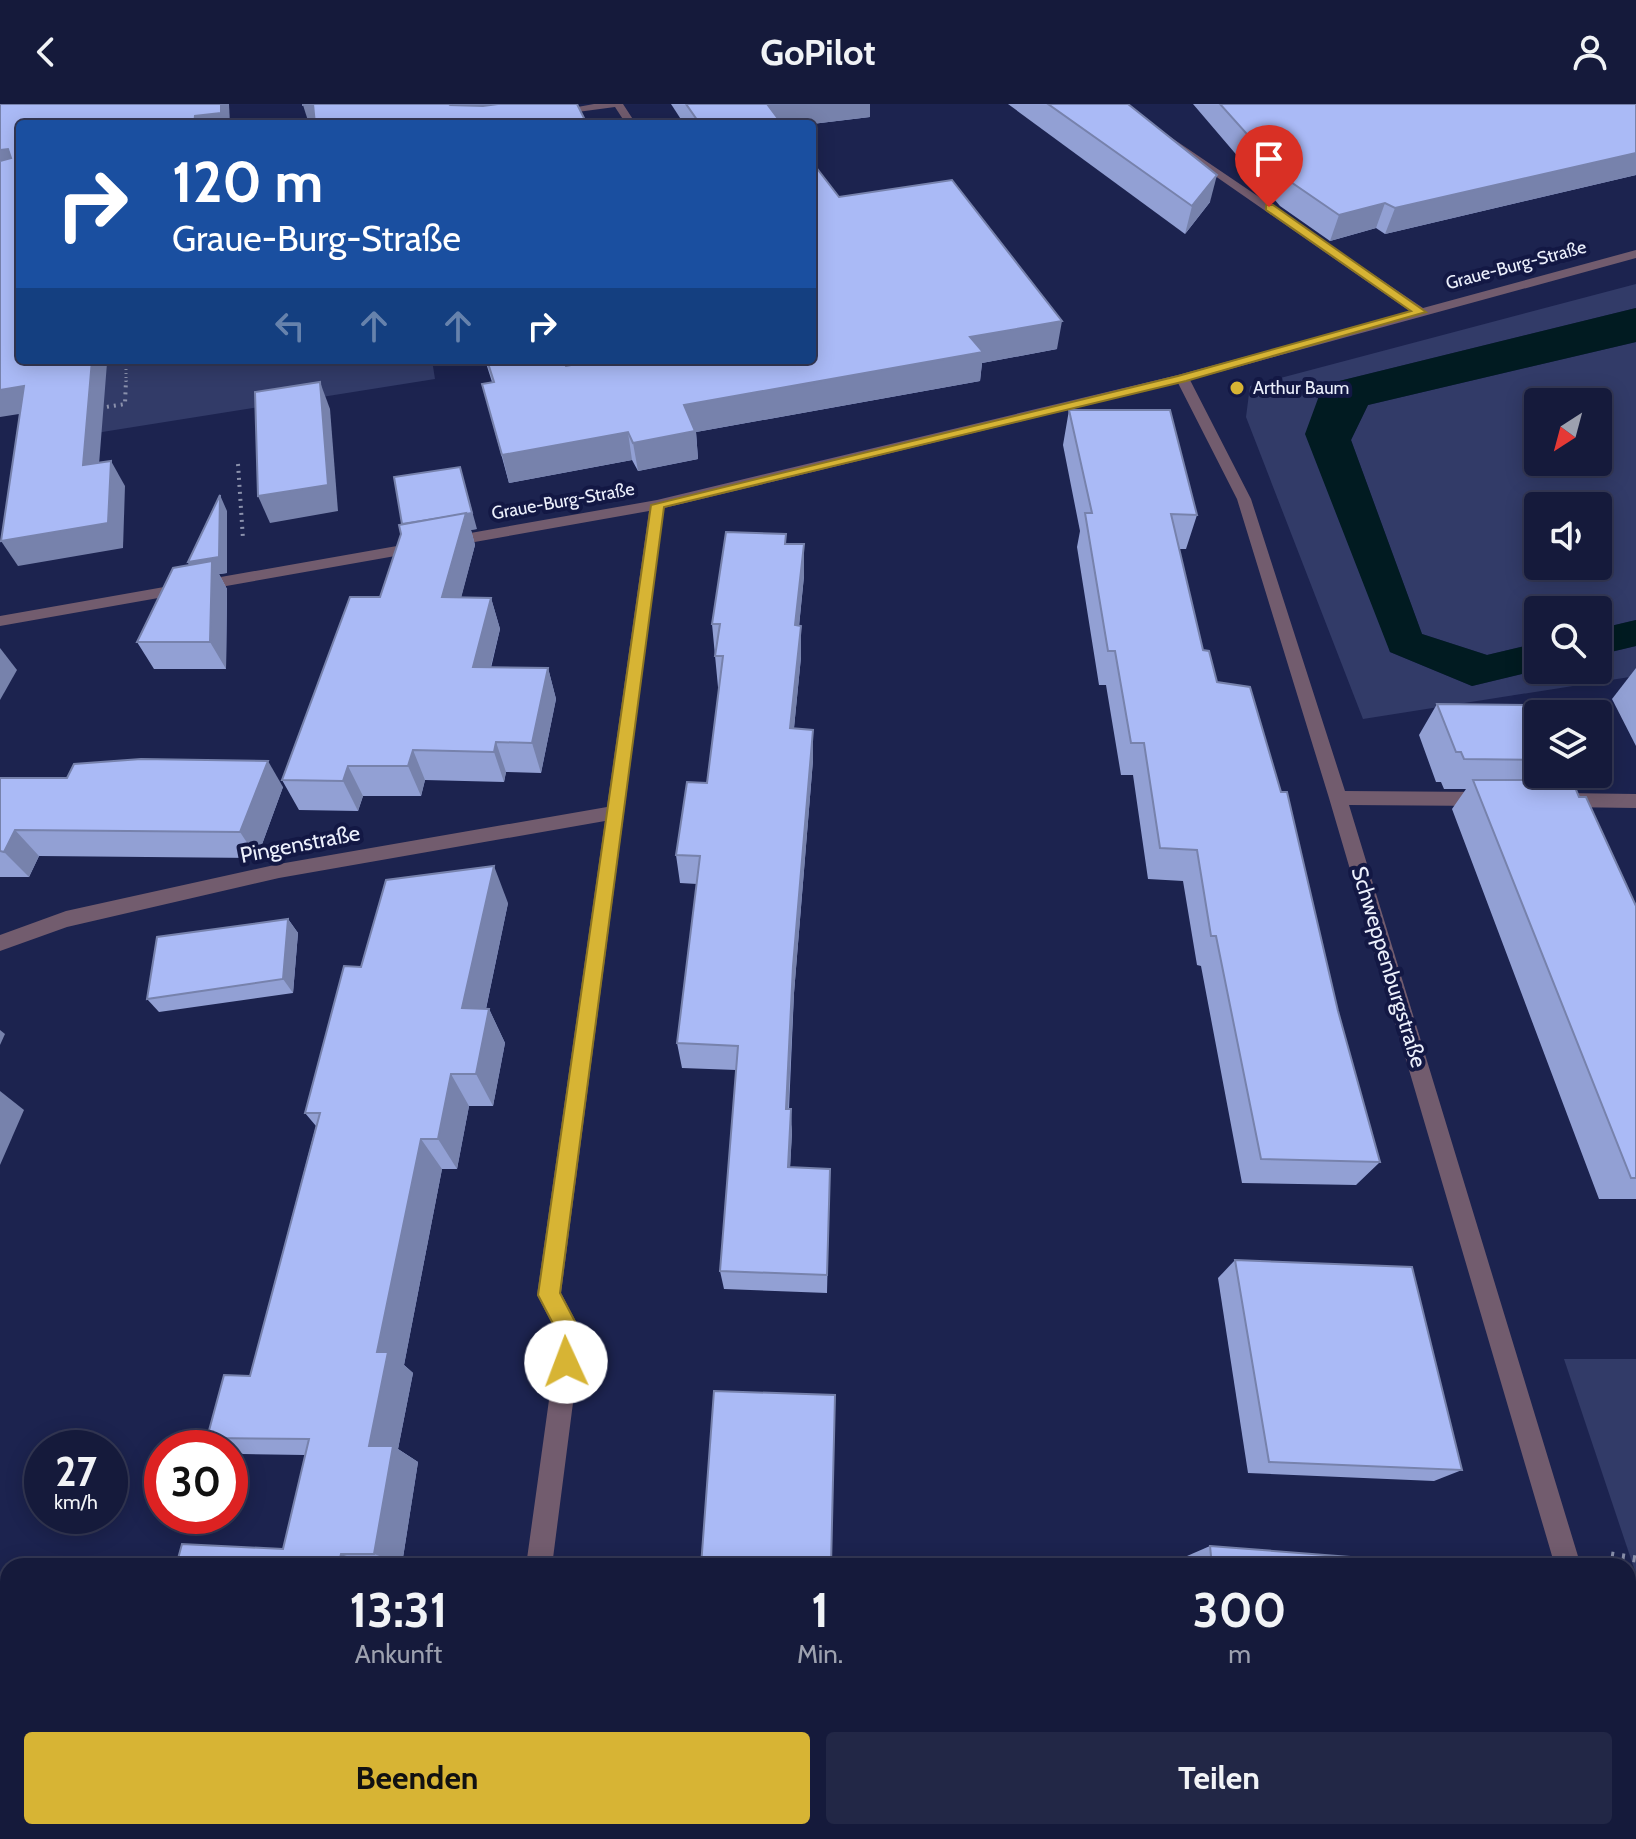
<!DOCTYPE html>
<html lang="de">
<meta charset="utf-8">
<style>
:root{--surface:#151a3b;--page:#222746;--text:#f1f3f6;--muted:#9da1af;--line:#343855;--accent:#d7b434}
body{margin:0;font-family:Cabin,sans-serif;background:var(--page);color:var(--text);height:100vh;display:flex;flex-direction:column;font-size:30px;white-space:nowrap}
*{box-sizing:border-box;margin:0}
p{font-size:26px;color:var(--muted)}
.icon{flex:none;width:44px;height:44px;fill:none;stroke:currentColor;stroke-width:2;stroke-linecap:round;stroke-linejoin:round}
.map{position:relative;flex:1;overflow:hidden}
.details{position:absolute;left:0px;top:1454px;width:1636px;height:282px;display:flex;flex-direction:column;background:var(--surface);border-radius:24px 24px 0 0;box-shadow:0 4px 20px #0003,0 0 0 2px var(--line)}
.details>*{flex:none}
.hud{position:absolute;left:16px;top:16px;width:800px;height:244px;border-radius:8px;box-shadow:0 4px 20px #0003,0 0 0 2px var(--line);background:#1a4fa0;color:#fff;overflow:hidden}
.needle{width:52px;rotate:216deg}
.tools{position:absolute;left:1524px;top:284px;display:grid;gap:16px}
.tools a{display:grid;place-items:center;width:88px;height:88px;border-radius:8px;background:var(--surface);box-shadow:0 4px 20px #0003,0 0 0 2px var(--line);font-size:40px}
.speed{position:absolute;left:24px;top:1326px;display:flex;gap:16px;font-size:40px;font-weight:700;text-align:center}
.speed>*{display:grid;place-content:center;width:104px;height:104px;border-radius:50%;background:var(--surface);box-shadow:0 4px 20px #0003,0 0 0 2px var(--line);line-height:1}
.speed small{font-size:20px;font-weight:400}
.speed .limit{border:12px solid #d22;background:#fff;color:#111}
.pin{position:absolute;display:grid;place-items:center;width:68px;height:68px;color:#fff;margin:-82px -34px;border-radius:50% 50% 50% 0;rotate:-45deg;box-shadow:0 0 8px #0007}
.pin .icon{rotate:45deg}
.me{position:absolute;width:88px;margin:-44px;rotate:358deg;stroke-linejoin:round;filter:drop-shadow(0 0 6px #0008)}
.turn{display:flex;align-items:center;gap:28px;height:168px;padding:0 24px;font-size:36px}
.turn .icon{width:104px;height:104px;stroke-width:2.5}
.turn b{display:block;font-size:56px;line-height:68px}
.lanes{display:flex;align-items:center;height:76px;padding:0 24px;background:#0003;justify-content:center;gap:40px;direction:ltr}
.lanes .off{opacity:.35}
.eta{display:flex;justify-content:space-evenly;align-items:center;height:136px;text-align:center}
.eta b{font-size:48px;font-weight:700;line-height:56px}
.primary-button{display:flex;gap:16px;margin-top:auto;padding:16px 24px}
.primary-button a{flex:1;height:92px;border-radius:8px;background:var(--accent);color:#111;font-size:32px;font-weight:700;line-height:92px;text-align:center}
.primary-button a+a{background:var(--page);color:var(--text)}
header{display:flex;justify-content:space-between;align-items:center;height:104px;padding:0 24px;background:var(--surface);font-size:36px;font-weight:700}
.map>svg:first-child{display:block}
.green{fill:#323b68;fill-rule:evenodd}
.water{fill:#011b21}
.lines{fill:none;stroke-linecap:round;stroke-linejoin:round}
.path-far2{stroke:#8b91ac;stroke-width:3;stroke-dasharray:1 3;stroke-linecap:butt}
.path-far1{stroke:#8b91ac;stroke-width:4;stroke-dasharray:2 5;stroke-linecap:butt}
.path{stroke:#8b91ac;stroke-width:7;stroke-dasharray:3 8;stroke-linecap:butt}
.minor{fill:#725c6e;fill-rule:evenodd}
.wall{fill:#92a0d4}
.shaded-wall{fill:#7782ac}
.building{fill:#aabaf6;stroke:#7782ac;stroke-width:2}
.route{fill:#d7b434;stroke:#8c7522;stroke-width:2}
.poi-dot{fill:#d7b434;stroke:#131844;stroke-width:3}
.labels{text-anchor:middle;dominant-baseline:central;stroke-width:8;stroke-linejoin:round;paint-order:stroke}
.far-street-label{font-size:18px;fill:#ecf0fc;stroke:#131844}
.far-poi-label{font-size:18px;fill:#ecf0fc;stroke:#131844;text-anchor:start}
.street-label{font-size:22px;fill:#ecf0fc;stroke:#131844}
</style>
<header><svg class="icon" aria-label="back" viewBox="0 0 24 24"><path d="M15 5l-7 7 7 7"/></svg>GoPilot<svg class="icon" aria-label="person" viewBox="0 0 24 24"><circle cx="12" cy="8" r="4"/><path d="M4 21q1-7 8-7t8 7"/></svg></header>
<div class="map">
<svg width="1636" height="1735" viewBox="0 0 1636 1735">
<rect width="100%" height="100%" fill="#1c234f"/>
<g class="green">
<path d="M 1636,180 L 1636,204 L 1323,281 L 1390,548 L 1472,582 L 1538,566 L 1598,566 L 1598,551 L 1636,542 L 1636,572 L 1363,615 L 1246,313 L 1250,282 Z"/>
<path d="M 1636,238 L 1636,516 L 1598,525 L 1598,506 L 1538,506 L 1538,539 L 1487,551 L 1422,530 L 1351,336 L 1368,301 ZM 1538,298 L 1598,298 L 1598,358 L 1538,358 ZM 1538,402 L 1598,402 L 1598,462 L 1538,462 Z"/>
<path d="M 125,256 L 432,256 L 435,275 L 77,332 L 86,262 Z"/>
<path d="M 1564,1255 L 1636,1255 L 1636,1470 Z"/>
</g>
<g class="water">
<path d="M 1636,204 L 1636,238 L 1368,301 L 1351,336 L 1422,530 L 1487,551 L 1538,539 L 1538,566 L 1472,582 L 1390,548 L 1305,330 L 1323,281 Z"/>
<path d="M 1636,516 L 1636,542 L 1598,551 L 1598,525 Z"/>
</g>
<g class="lines">
<g class="path-far2">
<path d="M 445,256 L 447,262"/>
<path d="M 126,278 L 126,261 L 161,256"/>
</g>
<g class="path-far1">
<path d="M 100,304 L 125,300 L 126,276"/>
<path d="M 238,360 L 243,435"/>
</g>
<path class="path" d="M 1611,1451 L 1636,1455"/>
<g class="minor">
<path d="M 594,0 L 623,0 L 636,20 L 626,20 L 615,3 L 555,11 L 550,8 Z"/>
<path d="M 1163,28 L 1423,204 L 1636,146 L 1636,154 L 1190,276 L 1251,395 L 1345,687 L 1486,688 L 1495,695 L 1486,702 L 1349,701 L 1581,1462 L 1555,1462 L 1329,694 L 1237,395 L 1178,279 L 664,404 L 561,1189 L 582,1229 L 552,1462 L 526,1462 L 558,1231 L 537,1191 L 605,717 L 279,774 L 67,823 L 0,847 L 0,831 L 66,807 L 279,760 L 607,703 L 649,407 L 0,522 L 0,512 L 657,396 L 1178,271 L 1411,208 L 1159,33 L 1159,29 Z"/>
<path d="M 1562,689 L 1636,690 L 1636,704 L 1562,703 L 1553,696 Z"/>
<path d="M 1628,1645 L 1636,1648 L 1636,1700 L 1628,1696 Z"/>
<rect x="488" y="1728" width="30" height="7"/>
</g>
</g>
<g class="wall">
<path d="M 671,0 L 870,0 L 870,13 L 812,20 L 684,20 Z"/>
<path d="M 1008,0 L 1128,0 L 1210,98 L 1185,130 Z"/>
<path d="M 1193,0 L 1636,0 L 1636,71 L 1385,130 L 1376,124 L 1330,137 L 1280,102 Z"/>
<path d="M 839,93 L 1057,245 L 982,259 L 980,277 L 696,328 L 698,355 L 638,367 L 632,356 L 509,379 L 482,280 L 492,278 L 485,256 L 563,256 L 566,262 L 812,256 Z"/>
<path d="M 1069,306 L 1197,411 L 1186,445 L 1179,445 L 1203,546 L 1217,578 L 1338,907 L 1380,1058 L 1356,1081 L 1242,1079 L 1201,862 L 1197,861 L 1183,777 L 1148,775 L 1133,671 L 1121,671 L 1106,581 L 1099,581 L 1077,443 L 1080,427 L 1063,341 Z"/>
<path d="M 227,407 L 227,469 L 219,470 L 227,485 L 226,565 L 154,565 L 137,538 L 189,461 L 188,458 Z"/>
<path d="M 477,425 L 471,426 L 475,441 L 461,493 L 491,494 L 500,525 L 491,564 L 548,564 L 556,595 L 541,669 L 506,668 L 504,678 L 425,676 L 421,692 L 363,692 L 358,707 L 299,706 L 282,676 L 380,493 L 401,430 Z"/>
<path d="M 786,440 L 804,472 L 799,522 L 801,522 L 801,553 L 794,624 L 813,656 L 794,889 L 789,1005 L 792,1028 L 790,1063 L 830,1065 L 827,1189 L 724,1185 L 720,1167 L 736,966 L 682,964 L 677,939 L 697,780 L 680,779 L 676,751 L 707,679 L 719,583 L 718,583 L 712,520 Z"/>
<path d="M 1636,564 L 1636,642 L 1612,595 Z"/>
<path d="M 1437,600 L 1538,610 L 1538,670 L 1551,670 L 1546,676 L 1579,693 L 1636,802 L 1636,1095 L 1599,1095 L 1452,705 L 1466,685 L 1444,685 L 1441,678 L 1436,678 L 1419,631 Z"/>
<path d="M 0,674 L 283,683 L 257,754 L 39,752 L 29,773 L 0,773 Z"/>
<path d="M 508,799 L 486,905 L 489,905 L 505,939 L 493,1002 L 469,1002 L 457,1065 L 442,1065 L 404,1261 L 413,1269 L 398,1345 L 418,1358 L 402,1460 L 370,1460 L 283,1445 L 305,1351 L 243,1350 L 207,1334 L 250,1272 L 316,1022 L 305,1009 L 361,863 Z"/>
<path d="M 288,815 L 298,829 L 293,889 L 159,908 L 147,895 Z"/>
<path d="M 1235,1156 L 1462,1366 L 1434,1377 L 1248,1369 L 1218,1174 Z"/>
<path d="M 1210,1442 L 1467,1462 L 1188,1462 L 1187,1452 Z"/>
<path d="M 1317,1728 L 1555,1728 L 1557,1735 L 1318,1735 Z"/>
</g>
<g class="shaded-wall">
<path d="M 221,0 L 229,0 L 230,20 L 194,20 L 195,12 Z"/>
<path d="M 313,0 L 319,20 L 309,20 L 303,1 Z"/>
<path d="M 452,0 L 570,0 L 457,20 Z"/>
<path d="M 767,0 L 870,0 L 870,13 L 812,20 L 767,20 Z"/>
<path d="M 8,45 L 20,69 L 0,72 L 0,46 Z"/>
<path d="M 1636,49 L 1636,71 L 1385,130 L 1395,104 Z"/>
<path d="M 1217,71 L 1210,98 L 1185,130 L 1192,102 Z"/>
<path d="M 1385,99 L 1376,124 L 1330,137 L 1339,111 Z"/>
<path d="M 1062,217 L 1057,245 L 982,259 L 980,277 L 696,328 L 698,355 L 638,367 L 633,339 L 684,301 L 970,233 Z"/>
<path d="M 92,256 L 126,256 L 107,259 L 97,386 L 83,361 Z"/>
<path d="M 320,278 L 330,305 L 338,407 L 270,419 L 258,392 Z"/>
<path d="M 24,282 L 38,307 L 0,313 L 0,286 Z"/>
<path d="M 628,328 L 632,356 L 509,379 L 502,351 Z"/>
<path d="M 111,357 L 125,382 L 123,444 L 18,462 L 1,437 Z"/>
<path d="M 460,363 L 477,425 L 471,426 L 475,441 L 453,525 L 408,437 Z"/>
<path d="M 220,391 L 227,407 L 227,469 L 219,470 L 227,485 L 226,565 L 210,538 L 196,474 L 188,458 Z"/>
<path d="M 804,440 L 804,472 L 796,552 L 795,521 Z"/>
<path d="M 491,494 L 500,525 L 483,594 L 473,563 Z"/>
<path d="M 801,522 L 801,553 L 791,654 L 790,624 Z"/>
<path d="M 0,544 L 17,566 L 0,596 Z"/>
<path d="M 548,564 L 556,595 L 541,669 L 532,639 Z"/>
<path d="M 813,626 L 813,656 L 794,889 L 787,1028 L 786,1005 L 793,862 Z"/>
<path d="M 496,638 L 506,668 L 504,678 L 494,648 Z"/>
<path d="M 413,646 L 425,676 L 421,692 L 408,662 Z"/>
<path d="M 268,657 L 283,683 L 257,754 L 240,728 Z"/>
<path d="M 348,662 L 363,692 L 358,707 L 343,677 Z"/>
<path d="M 15,726 L 39,752 L 29,773 L 4,748 Z"/>
<path d="M 494,762 L 508,799 L 479,938 L 462,904 Z"/>
<path d="M 288,815 L 298,829 L 293,889 L 283,875 Z"/>
<path d="M 489,905 L 505,939 L 493,1002 L 476,970 Z"/>
<path d="M 0,926 L 5,930 L 0,941 Z"/>
<path d="M 451,970 L 469,1002 L 457,1065 L 438,1035 Z"/>
<path d="M 0,987 L 24,1006 L 0,1061 Z"/>
<path d="M 791,1005 L 792,1028 L 789,1085 L 788,1063 Z"/>
<path d="M 421,1035 L 442,1065 L 404,1261 L 413,1269 L 398,1345 L 418,1358 L 402,1460 L 374,1450 L 369,1342 L 377,1248 Z"/>
<path d="M 341,1450 L 370,1460 L 370,1462 L 338,1462 Z"/>
<path d="M 284,1728 L 319,1728 L 318,1735 L 283,1735 Z"/>
</g>
<g class="building">
<path d="M 0,0 L 221,0 L 221,9 L 195,12 L 194,20 L 20,20 L 20,256 L 92,256 L 83,361 L 111,357 L 108,419 L 1,437 L 24,282 L 0,286 L 0,57 L 11,54 L 8,45 L 0,46 Z"/>
<path d="M 303,0 L 452,0 L 451,1 L 483,2 L 498,0 L 577,0 L 587,20 L 315,20 L 313,0 L 303,1 Z"/>
<path d="M 686,0 L 767,0 L 782,20 L 700,20 Z"/>
<path d="M 1048,0 L 1128,0 L 1217,71 L 1192,102 Z"/>
<path d="M 1220,0 L 1636,0 L 1636,49 L 1395,104 L 1385,99 L 1339,111 L 1288,76 Z"/>
<path d="M 812,58 L 839,93 L 952,76 L 1062,217 L 970,233 L 983,248 L 684,301 L 695,327 L 633,339 L 628,328 L 502,351 L 482,280 L 494,278 L 487,256 L 563,256 L 566,262 L 600,256 L 812,256 Z"/>
<path d="M 320,278 L 328,381 L 258,392 L 255,288 Z"/>
<path d="M 1069,306 L 1170,306 L 1197,411 L 1171,410 L 1203,546 L 1209,547 L 1217,578 L 1250,583 L 1281,688 L 1287,688 L 1338,907 L 1380,1058 L 1261,1055 L 1216,832 L 1211,832 L 1197,746 L 1160,744 L 1144,639 L 1131,639 L 1115,547 L 1108,547 L 1085,409 L 1092,409 Z"/>
<path d="M 460,363 L 472,409 L 402,420 L 394,373 Z"/>
<path d="M 220,391 L 219,453 L 188,458 Z"/>
<path d="M 466,409 L 442,493 L 491,494 L 473,563 L 548,564 L 532,639 L 496,638 L 494,648 L 413,646 L 408,662 L 348,662 L 343,677 L 282,676 L 350,493 L 380,493 L 401,430 L 399,421 Z"/>
<path d="M 726,428 L 786,430 L 785,440 L 804,440 L 795,521 L 801,522 L 790,624 L 813,626 L 793,862 L 786,1005 L 791,1005 L 788,1063 L 830,1065 L 827,1171 L 720,1167 L 738,942 L 677,939 L 700,752 L 676,751 L 687,678 L 707,679 L 723,552 L 715,552 L 720,520 L 712,520 Z"/>
<path d="M 212,457 L 210,538 L 137,538 L 173,464 Z"/>
<path d="M 1437,600 L 1537,601 L 1541,610 L 1538,610 L 1538,656 L 1464,655 L 1461,648 L 1456,648 Z"/>
<path d="M 141,655 L 268,657 L 240,728 L 15,726 L 4,748 L 0,747 L 0,674 L 67,674 L 74,660 Z"/>
<path d="M 1473,676 L 1572,676 L 1579,693 L 1586,693 L 1636,802 L 1636,1074 L 1631,1074 Z"/>
<path d="M 494,762 L 462,904 L 489,905 L 476,970 L 451,970 L 438,1035 L 421,1035 L 377,1248 L 388,1248 L 369,1342 L 393,1342 L 374,1450 L 341,1450 L 338,1462 L 176,1462 L 182,1440 L 283,1445 L 309,1335 L 207,1334 L 224,1271 L 250,1272 L 320,1009 L 305,1009 L 344,862 L 361,863 L 386,776 Z"/>
<path d="M 288,815 L 283,875 L 147,895 L 157,833 Z"/>
<path d="M 1235,1156 L 1412,1163 L 1462,1366 L 1269,1358 Z"/>
<path d="M 714,1287 L 835,1291 L 831,1462 L 701,1462 Z"/>
<path d="M 1210,1442 L 1467,1462 L 1212,1462 Z"/>
<path d="M 125,1728 L 284,1728 L 283,1735 L 124,1735 Z"/>
<path d="M 688,1728 L 835,1728 L 835,1735 L 687,1735 Z"/>
<path d="M 1351,1728 L 1555,1728 L 1557,1735 L 1352,1735 Z"/>
</g>
<path class="route" d="M 1266,101 L 1273,101 L 1426,208 L 1186,277 L 664,403 L 560,1189 L 581,1229 L 574,1266 L 566,1269 L 558,1266 L 555,1258 L 559,1231 L 538,1191 L 651,401 L 1178,272 L 1411,207 L 1266,106 Z"/>
<circle class="poi-dot" cx="1237" cy="284" r="8"/>
<g class="labels">
<g class="far-street-label">
<text transform="translate(1516 161) rotate(-15)">Graue-Burg-Straße</text>
<text transform="translate(563 397) rotate(-10)">Graue-Burg-Straße</text>
</g>
<g class="far-poi-label">
<text x="1253" y="284">Arthur Baum</text>
</g>
<g class="street-label">
<text transform="translate(300 740) rotate(-11)">Pingenstraße</text>
<text transform="translate(1389 863) rotate(73)">Schweppenburgstraße</text>
</g>
</g>
</svg>
<div class="tools">
<a><svg class="needle" viewBox="-14 -14 28 28"><path d="M0-13l5 13h-10z" fill="#e53935"/><path d="M0 13l5-13h-10z" fill="#9da1af"/></svg></a>
<a><svg class="icon" aria-label="sound" viewBox="0 0 24 24"><path d="M4 9h4l5-4v14l-5-4H4zM17 9q2 3 0 6"/></svg></a>
<a><svg class="icon" aria-label="search" viewBox="0 0 24 24"><circle cx="10" cy="10" r="6"/><path d="M15 15l6 6"/></svg></a>
<a><svg class="icon" aria-label="layers" viewBox="0 0 24 24"><path d="M12 4l9 5-9 5-9-5zM3 14l9 5 9-5"/></svg></a>
</div>
<div class="speed"><div>27<small>km/h</small></div><div class="limit">30</div></div>
<div class="pin" style="left:1269px;top:103px;background:#d93025"><svg class="icon" aria-label="arrive" viewBox="0 0 24 24"><path d="M6 21V4h12l-3 4 3 4H6"/></svg></div>
<svg class="me" style="left:566px;top:1258px" viewBox="-20 -20 40 40"><circle r="19" fill="#fff"/><path d="M0-13L10 11 0 6-10 11z" fill="#d7b434"/></svg>
<div class="hud">
<div class="turn"><svg class="icon" aria-label="right" viewBox="0 0 24 24"><path d="M7 20v-9h11M14 6l5 5-5 5"/></svg><div><b>120 m</b>Graue-Burg-Straße</div></div>
<div class="lanes"><svg class="icon off" aria-label="left" viewBox="0 0 24 24"><path d="M17 20v-9H6M10 6l-5 5 5 5"/></svg><svg class="icon off" aria-label="ahead" viewBox="0 0 24 24"><path d="M12 20V5M6 11l6-6 6 6"/></svg><svg class="icon off" aria-label="ahead" viewBox="0 0 24 24"><path d="M12 20V5M6 11l6-6 6 6"/></svg><svg class="icon" aria-label="right" viewBox="0 0 24 24"><path d="M7 20v-9h11M14 6l5 5-5 5"/></svg></div>
</div>
<section class="details">
<div class="eta">
<div><b>13:31</b><p>Ankunft</p></div>
<div><b>1</b><p>Min.</p></div>
<div><b>300</b><p>m</p></div>
</div>
<div class="primary-button"><a>Beenden</a><a>Teilen</a></div>
</section>
</div>
